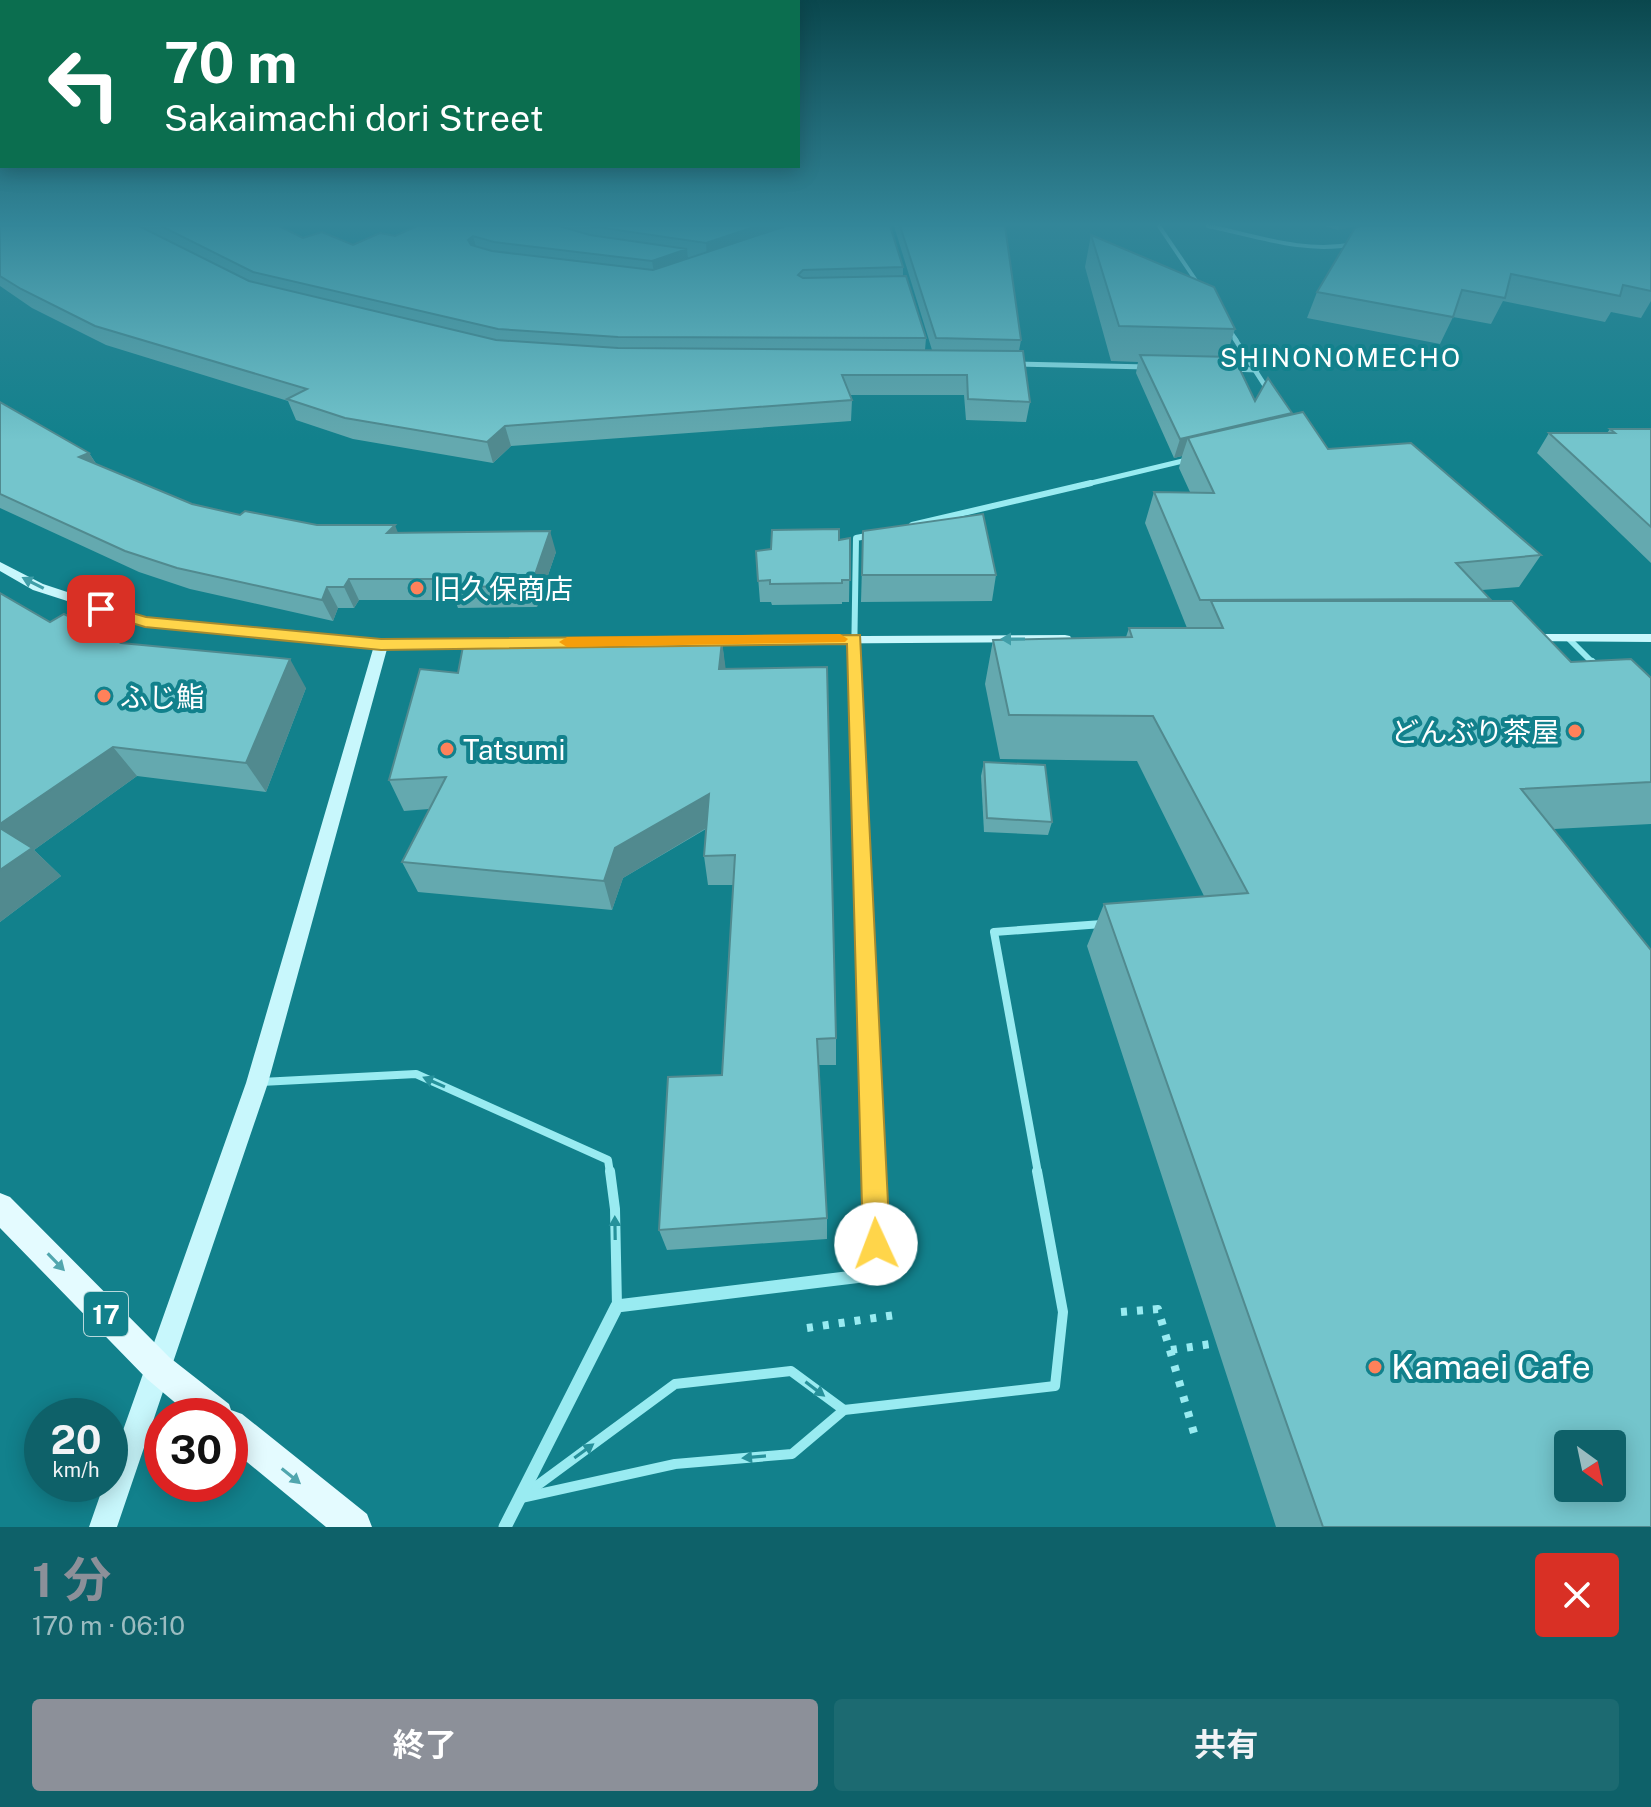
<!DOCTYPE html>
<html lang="ja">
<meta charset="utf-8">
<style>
:root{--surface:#0e6169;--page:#1c6a71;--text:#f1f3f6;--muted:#9bbcc0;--accent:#8c9099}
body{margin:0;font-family:"Public Sans","Noto Sans JP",sans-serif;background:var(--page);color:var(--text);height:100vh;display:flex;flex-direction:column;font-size:30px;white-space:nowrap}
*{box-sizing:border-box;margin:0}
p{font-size:26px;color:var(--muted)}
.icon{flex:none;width:44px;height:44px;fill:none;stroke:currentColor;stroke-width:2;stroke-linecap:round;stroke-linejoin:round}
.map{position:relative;height:1527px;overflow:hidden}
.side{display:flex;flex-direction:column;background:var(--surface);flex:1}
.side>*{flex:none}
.top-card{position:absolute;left:0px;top:0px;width:800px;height:168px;box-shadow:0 4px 20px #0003;background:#0b6e4f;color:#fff;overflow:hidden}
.needle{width:52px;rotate:147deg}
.tools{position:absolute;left:1554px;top:1430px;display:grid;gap:16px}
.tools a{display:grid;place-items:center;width:72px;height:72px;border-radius:8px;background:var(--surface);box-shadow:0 4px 20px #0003;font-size:40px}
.speed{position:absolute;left:24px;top:1398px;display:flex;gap:16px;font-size:40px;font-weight:700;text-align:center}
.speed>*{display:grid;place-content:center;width:104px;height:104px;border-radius:50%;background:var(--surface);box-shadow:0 4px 20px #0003;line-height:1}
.speed small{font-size:20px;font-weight:400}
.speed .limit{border:12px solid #d22;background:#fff;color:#111}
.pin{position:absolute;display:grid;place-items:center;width:68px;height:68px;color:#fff;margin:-34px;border-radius:16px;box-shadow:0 4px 12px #0006}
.me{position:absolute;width:88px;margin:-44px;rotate:358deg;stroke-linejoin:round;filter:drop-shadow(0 0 6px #0008)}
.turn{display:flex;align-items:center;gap:28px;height:168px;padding:0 32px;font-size:36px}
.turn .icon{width:104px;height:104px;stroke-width:2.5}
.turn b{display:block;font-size:56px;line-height:68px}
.round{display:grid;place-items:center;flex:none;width:84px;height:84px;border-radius:8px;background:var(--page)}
.summary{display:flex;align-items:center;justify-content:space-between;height:136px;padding:0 32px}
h1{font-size:48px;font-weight:700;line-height:60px;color:var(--accent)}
.primary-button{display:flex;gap:16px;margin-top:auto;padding:16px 32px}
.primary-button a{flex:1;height:92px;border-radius:8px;background:var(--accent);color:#fff;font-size:32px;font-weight:700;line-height:92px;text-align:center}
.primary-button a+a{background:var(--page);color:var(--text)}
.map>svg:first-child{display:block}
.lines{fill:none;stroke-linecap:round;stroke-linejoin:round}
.path{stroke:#99ebf1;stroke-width:8;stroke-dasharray:6 10;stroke-linecap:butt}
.lane-far1{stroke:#99ebf1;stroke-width:8}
.lane{stroke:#99ebf1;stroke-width:10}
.street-far5{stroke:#99ebf1;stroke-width:4}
.street-far4{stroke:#99ebf1;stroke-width:5}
.street-far3{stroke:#99ebf1;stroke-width:6}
.street-far2{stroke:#99ebf1;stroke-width:8}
.street-far1{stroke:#99ebf1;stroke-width:10}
.street{stroke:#99ebf1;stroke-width:13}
.secondary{fill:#c8f7fc;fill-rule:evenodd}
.primary{fill:#e4fbff;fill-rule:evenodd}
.wall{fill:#64a9af}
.shaded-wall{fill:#518a8f}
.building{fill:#74c5cc;stroke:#518a8f;stroke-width:2;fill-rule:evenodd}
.oneway{fill:#409ea8}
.oneway2{fill:#26919b}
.oneway3{fill:#51a6ae}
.route{fill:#ffd54a;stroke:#a68a30;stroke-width:2}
.slow{fill:#f59e0b}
.poi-dot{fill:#ff815a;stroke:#12818c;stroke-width:3}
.labels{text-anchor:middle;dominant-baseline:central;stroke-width:8;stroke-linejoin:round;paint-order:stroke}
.far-quarter-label{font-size:26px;letter-spacing:2px;fill:#fff;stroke:#12818c}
.shield{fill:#12818c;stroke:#b8d9dc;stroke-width:2}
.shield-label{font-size:26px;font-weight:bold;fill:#fff}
.poi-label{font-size:28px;fill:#fff;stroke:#12818c;text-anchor:start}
.near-poi-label{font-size:34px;fill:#fff;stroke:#12818c;text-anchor:start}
</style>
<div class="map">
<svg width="1651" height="1527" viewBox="0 0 1651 1527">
<rect width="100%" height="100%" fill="#12818c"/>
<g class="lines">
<g class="path">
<path d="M 1121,1312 L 1158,1309 L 1194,1433"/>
<path d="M 807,1328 L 895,1315"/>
<path d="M 1171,1350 L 1217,1343"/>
</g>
<g class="lane-far1">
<path d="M 261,1082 L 416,1074 L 608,1160 L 610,1173"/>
<path d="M 1038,1173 L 994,932 L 1102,924"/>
</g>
<g class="lane">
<path d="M 610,1171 L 615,1209 L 617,1306"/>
<path d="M 527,1493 L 675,1384 L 791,1371 L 844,1410"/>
<path d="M 521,1498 L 675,1464 L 792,1454 L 844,1410 L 1055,1386 L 1063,1312 L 1037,1171"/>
</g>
<g class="street-far5">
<path d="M 1159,226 L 1201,288"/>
<path d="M 1208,226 C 1257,236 1304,254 1354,244"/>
<path d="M 1227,326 L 1237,341"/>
</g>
<g class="street-far4">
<path d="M 1235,339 L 1269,392"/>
<path d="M 1013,364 L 1148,367"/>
<path d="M 1229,369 L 1257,370"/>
<path d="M 1083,485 L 1191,459"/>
</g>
<g class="street-far3">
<path d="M 912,525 L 1091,483"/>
<path d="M 1568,638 L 1594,664"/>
<path d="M 854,664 L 856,538 L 872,535"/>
</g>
<g class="street-far2">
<path d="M 854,662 L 863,890"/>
<path d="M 1592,662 L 1597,667"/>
</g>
<path class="street-far1" d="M 863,888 L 874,1173"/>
<path class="street" d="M 505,1527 L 617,1306 L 878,1274 L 874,1171"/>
<g class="secondary">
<path d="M 0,562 L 43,584 L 146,618 L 381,640 L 485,638 L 492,643 L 485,648 L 387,649 L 268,1083 L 117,1527 L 89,1527 L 104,1484 L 110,1484 L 110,1467 L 246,1083 L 373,649 L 145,626 L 33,590 L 0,571 Z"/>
<path d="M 1529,634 L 1651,634 L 1651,642 L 1524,641 L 1522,638 L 1524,635 Z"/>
<path d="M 1065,635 L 1070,636 L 1072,639 L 1070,642 L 625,645 L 618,641 L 625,637 Z"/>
</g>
<path class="primary" d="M 0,1193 L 10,1197 L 169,1357 L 229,1404 L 231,1410 L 242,1414 L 367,1514 L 372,1527 L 326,1527 L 230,1448 L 230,1416 L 191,1416 L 147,1379 L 0,1228 Z"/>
</g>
<g class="wall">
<path d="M 0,226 L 279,226 L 303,238 L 353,245 L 395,236 L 417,226 L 890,226 L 903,267 L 903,276 L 926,338 L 925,350 L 932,350 L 894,226 L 1005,226 L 1021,340 L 1019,351 L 1030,402 L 1026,422 L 966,420 L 964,395 L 850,395 L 852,400 L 851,421 L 511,446 L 493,463 L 353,439 L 296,420 L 288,401 L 106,345 L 32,308 L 0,286 Z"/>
<path d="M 1325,226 L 1355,226 L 1338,230 Z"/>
<path d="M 1651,226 L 1651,301 L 1641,318 L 1611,312 L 1605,322 L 1503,301 L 1491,324 L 1453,317 L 1440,344 L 1307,318 L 1317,292 Z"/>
<path d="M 1091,235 L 1235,329 L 1226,357 L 1255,401 L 1292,413 L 1291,414 L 1328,449 L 1541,555 L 1519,587 L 1482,590 L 1490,599 L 1489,601 L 1571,662 L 1651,678 L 1651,824 L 1554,829 L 1651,1527 L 1276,1527 L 1087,946 L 1104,904 L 1204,896 L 1137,761 L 1000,759 L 985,684 L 993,640 L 1126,637 L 1129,628 L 1187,628 L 1145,523 L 1154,492 L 1190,492 L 1179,468 L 1182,456 L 1174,458 L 1136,373 L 1138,362 L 1111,361 L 1085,267 Z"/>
<path d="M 0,402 L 89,453 L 97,465 L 192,504 L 240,515 L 317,525 L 398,532 L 556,552 L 537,607 L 458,608 L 455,600 L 359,600 L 354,608 L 338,608 L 333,621 L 190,589 L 139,572 L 0,508 Z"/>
<path d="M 1610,429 L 1651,429 L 1651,563 L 1537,453 L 1549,433 L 1607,433 Z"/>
<path d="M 863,531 L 996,575 L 992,601 L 861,602 Z"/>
<path d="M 850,538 L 849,602 L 842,602 L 842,604 L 772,605 L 771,602 L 760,602 L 756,551 Z"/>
<path d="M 0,593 L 50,622 L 121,643 L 306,688 L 266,792 L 137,776 L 34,850 L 61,876 L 0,922 Z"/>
<path d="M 722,641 L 725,669 L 836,1038 L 836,1065 L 819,1065 L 827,1218 L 827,1239 L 667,1250 L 659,1230 L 722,1075 L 733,885 L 708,885 L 704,856 L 706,829 L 623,878 L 612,910 L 418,892 L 402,862 L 429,809 L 404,811 L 389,780 L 458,673 Z"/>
<path d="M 984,762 L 1052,822 L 1048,835 L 984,832 L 981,776 Z"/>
</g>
<g class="shaded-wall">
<path d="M 757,226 L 802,226 L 707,260 L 706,243 Z"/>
<path d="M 1339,226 L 1355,226 L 1338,230 Z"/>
<path d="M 473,236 L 478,254 L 468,240 Z"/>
<path d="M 687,249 L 689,267 L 655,278 L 652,261 Z"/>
<path d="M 1292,413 L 1284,431 L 1188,438 L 1182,456 L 1174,458 L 1180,439 Z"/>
<path d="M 505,426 L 511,446 L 493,463 L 487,442 Z"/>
<path d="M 89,453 L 102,473 L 79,457 Z"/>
<path d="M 395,525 L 403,546 L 387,533 Z"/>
<path d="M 550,531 L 556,552 L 537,607 L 531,586 Z"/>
<path d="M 349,579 L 359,600 L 354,608 L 344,587 Z"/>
<path d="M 327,587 L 338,608 L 333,621 L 322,600 Z"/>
<path d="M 722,641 L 726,671 L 719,669 Z"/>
<path d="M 290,659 L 306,688 L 266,792 L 246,763 Z"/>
<path d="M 113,747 L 137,776 L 34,850 L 61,876 L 0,922 L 0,824 Z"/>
<path d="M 709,794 L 713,824 L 623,878 L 612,910 L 604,881 L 615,848 Z"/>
</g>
<g class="building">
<path d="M 0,226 L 139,226 L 249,281 L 496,340 L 618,348 L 1023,351 L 1030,402 L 968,399 L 967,375 L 842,375 L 852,400 L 505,426 L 487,442 L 345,418 L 287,399 L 307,389 L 95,326 L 21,289 L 0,276 Z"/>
<path d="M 161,226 L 279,226 L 303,238 L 322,232 L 353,245 L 380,233 L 395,236 L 417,226 L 559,226 L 590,235 L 687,249 L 652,261 L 494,242 L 473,236 L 468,240 L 471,245 L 492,251 L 653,270 L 786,226 L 890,226 L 903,267 L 803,270 L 798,275 L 803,278 L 906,276 L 926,338 L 618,337 L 498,329 L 253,272 Z"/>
<path d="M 590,226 L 757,226 L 706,243 Z"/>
<path d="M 900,226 L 1005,226 L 1021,340 L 936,338 Z"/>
<path d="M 1360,226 L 1651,226 L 1651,291 L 1623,285 L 1620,296 L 1511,274 L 1505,298 L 1462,290 L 1453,317 L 1317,292 L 1355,228 Z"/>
<path d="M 1091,235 L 1214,287 L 1235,329 L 1119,326 Z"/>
<path d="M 1140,355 L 1234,357 L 1255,401 L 1268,378 L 1292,413 L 1180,439 Z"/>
<path d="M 0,402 L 89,453 L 79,457 L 192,504 L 240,515 L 245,511 L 317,525 L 395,525 L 387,533 L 550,531 L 531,586 L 450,587 L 453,579 L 349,579 L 344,587 L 327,587 L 322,600 L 177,568 L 125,551 L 0,494 Z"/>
<path d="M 1303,412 L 1328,449 L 1411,443 L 1541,555 L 1456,563 L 1490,599 L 1200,600 L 1154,492 L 1214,493 L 1188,438 Z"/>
<path d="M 1610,429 L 1651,429 L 1651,527 L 1549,433 L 1615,433 Z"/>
<path d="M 983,514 L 996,575 L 862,575 L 863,531 Z"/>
<path d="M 839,529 L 839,540 L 850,538 L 850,580 L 842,580 L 842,583 L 770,584 L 770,580 L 758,581 L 756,551 L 771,549 L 772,530 Z"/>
<path d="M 0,593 L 50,622 L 64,614 L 121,643 L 290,659 L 246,763 L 113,747 L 0,824 Z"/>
<path d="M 1211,601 L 1512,601 L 1571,662 L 1631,659 L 1651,678 L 1651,782 L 1521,789 L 1651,950 L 1651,1527 L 1323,1527 L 1104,904 L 1248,893 L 1153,716 L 1009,715 L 993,640 L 1132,637 L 1129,628 L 1223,628 ZM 1568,1444 L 1612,1444 L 1612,1488 L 1568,1488 Z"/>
<path d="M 464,641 L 722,641 L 719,669 L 827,667 L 836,1038 L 817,1039 L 827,1218 L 659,1230 L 668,1077 L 722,1075 L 735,855 L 704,856 L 709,794 L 615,848 L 604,881 L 402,862 L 446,777 L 389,780 L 420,669 L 458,673 Z"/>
<path d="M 984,762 L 1045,765 L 1052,822 L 987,818 Z"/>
<path d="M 0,828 L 32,848 L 0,870 Z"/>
</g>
<defs><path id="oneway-solid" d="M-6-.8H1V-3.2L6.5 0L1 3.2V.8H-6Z" transform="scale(2)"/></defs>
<g class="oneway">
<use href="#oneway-solid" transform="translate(33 583) rotate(-153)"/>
<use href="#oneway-solid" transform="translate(1013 639) rotate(180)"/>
</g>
<g class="oneway2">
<use href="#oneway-solid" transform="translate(434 1082) rotate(-156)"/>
<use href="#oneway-solid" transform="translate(615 1228) rotate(-91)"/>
<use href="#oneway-solid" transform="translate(815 1389) rotate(37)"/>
<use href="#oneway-solid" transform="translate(584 1451) rotate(-36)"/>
<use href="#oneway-solid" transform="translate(754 1457) rotate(175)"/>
</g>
<g class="oneway3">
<use href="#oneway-solid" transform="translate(56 1262) rotate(46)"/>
<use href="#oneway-solid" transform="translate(291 1476) rotate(39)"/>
</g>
<linearGradient id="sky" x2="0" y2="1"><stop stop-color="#0a474d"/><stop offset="0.51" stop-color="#338699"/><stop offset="1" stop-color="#338699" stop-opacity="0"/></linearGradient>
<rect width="1651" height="440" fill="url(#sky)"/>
<path class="route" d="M 101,604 L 146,617 L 381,639 L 860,635 L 890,1244 L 886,1254 L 876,1258 L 867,1254 L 863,1244 L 847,644 L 381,650 L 145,627 L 96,612 L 93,609 Z"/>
<path class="slow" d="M 840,634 L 848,639 L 845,642 L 567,647 L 559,642 L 567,637 Z"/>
<g class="poi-dot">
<circle cx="417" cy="588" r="8"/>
<circle cx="104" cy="696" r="8"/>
<circle cx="1575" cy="731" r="8"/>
<circle cx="447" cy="749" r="8"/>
<circle cx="1375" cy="1367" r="8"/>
</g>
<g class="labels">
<g class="far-quarter-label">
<text x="1341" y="357">SHINONOMECHO</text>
</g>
<rect class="shield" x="84" y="1292" width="44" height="44" rx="6"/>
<g class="shield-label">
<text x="106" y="1314">17</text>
</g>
<g class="poi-label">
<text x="433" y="588">旧久保商店</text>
<text x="120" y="696">ふじ鮨</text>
<text x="1559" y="731" text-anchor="end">どんぶり茶屋</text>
<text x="463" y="749">Tatsumi</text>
</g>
<g class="near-poi-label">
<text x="1391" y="1367">Kamaei Cafe</text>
</g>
</g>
</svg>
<div class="tools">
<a><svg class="needle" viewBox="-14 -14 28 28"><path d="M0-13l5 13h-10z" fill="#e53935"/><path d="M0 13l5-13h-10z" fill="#9bbcc0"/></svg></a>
</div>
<div class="speed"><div>20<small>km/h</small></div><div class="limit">30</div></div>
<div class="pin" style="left:101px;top:609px;background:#d93025"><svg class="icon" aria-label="arrive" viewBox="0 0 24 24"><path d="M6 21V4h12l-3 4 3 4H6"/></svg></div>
<svg class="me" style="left:876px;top:1244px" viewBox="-20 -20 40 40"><circle r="19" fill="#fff"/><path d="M0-13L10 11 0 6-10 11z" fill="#ffd54a"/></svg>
<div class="top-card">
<div class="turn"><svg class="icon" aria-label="left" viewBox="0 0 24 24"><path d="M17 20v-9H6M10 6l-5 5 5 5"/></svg><div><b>70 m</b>Sakaimachi dori Street</div></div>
</div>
</div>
<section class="side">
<div class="summary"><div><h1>1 分</h1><p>170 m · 06:10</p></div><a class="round" style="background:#d93025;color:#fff"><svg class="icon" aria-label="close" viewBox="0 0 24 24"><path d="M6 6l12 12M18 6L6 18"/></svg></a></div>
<div class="primary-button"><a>終了</a><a>共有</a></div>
</section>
